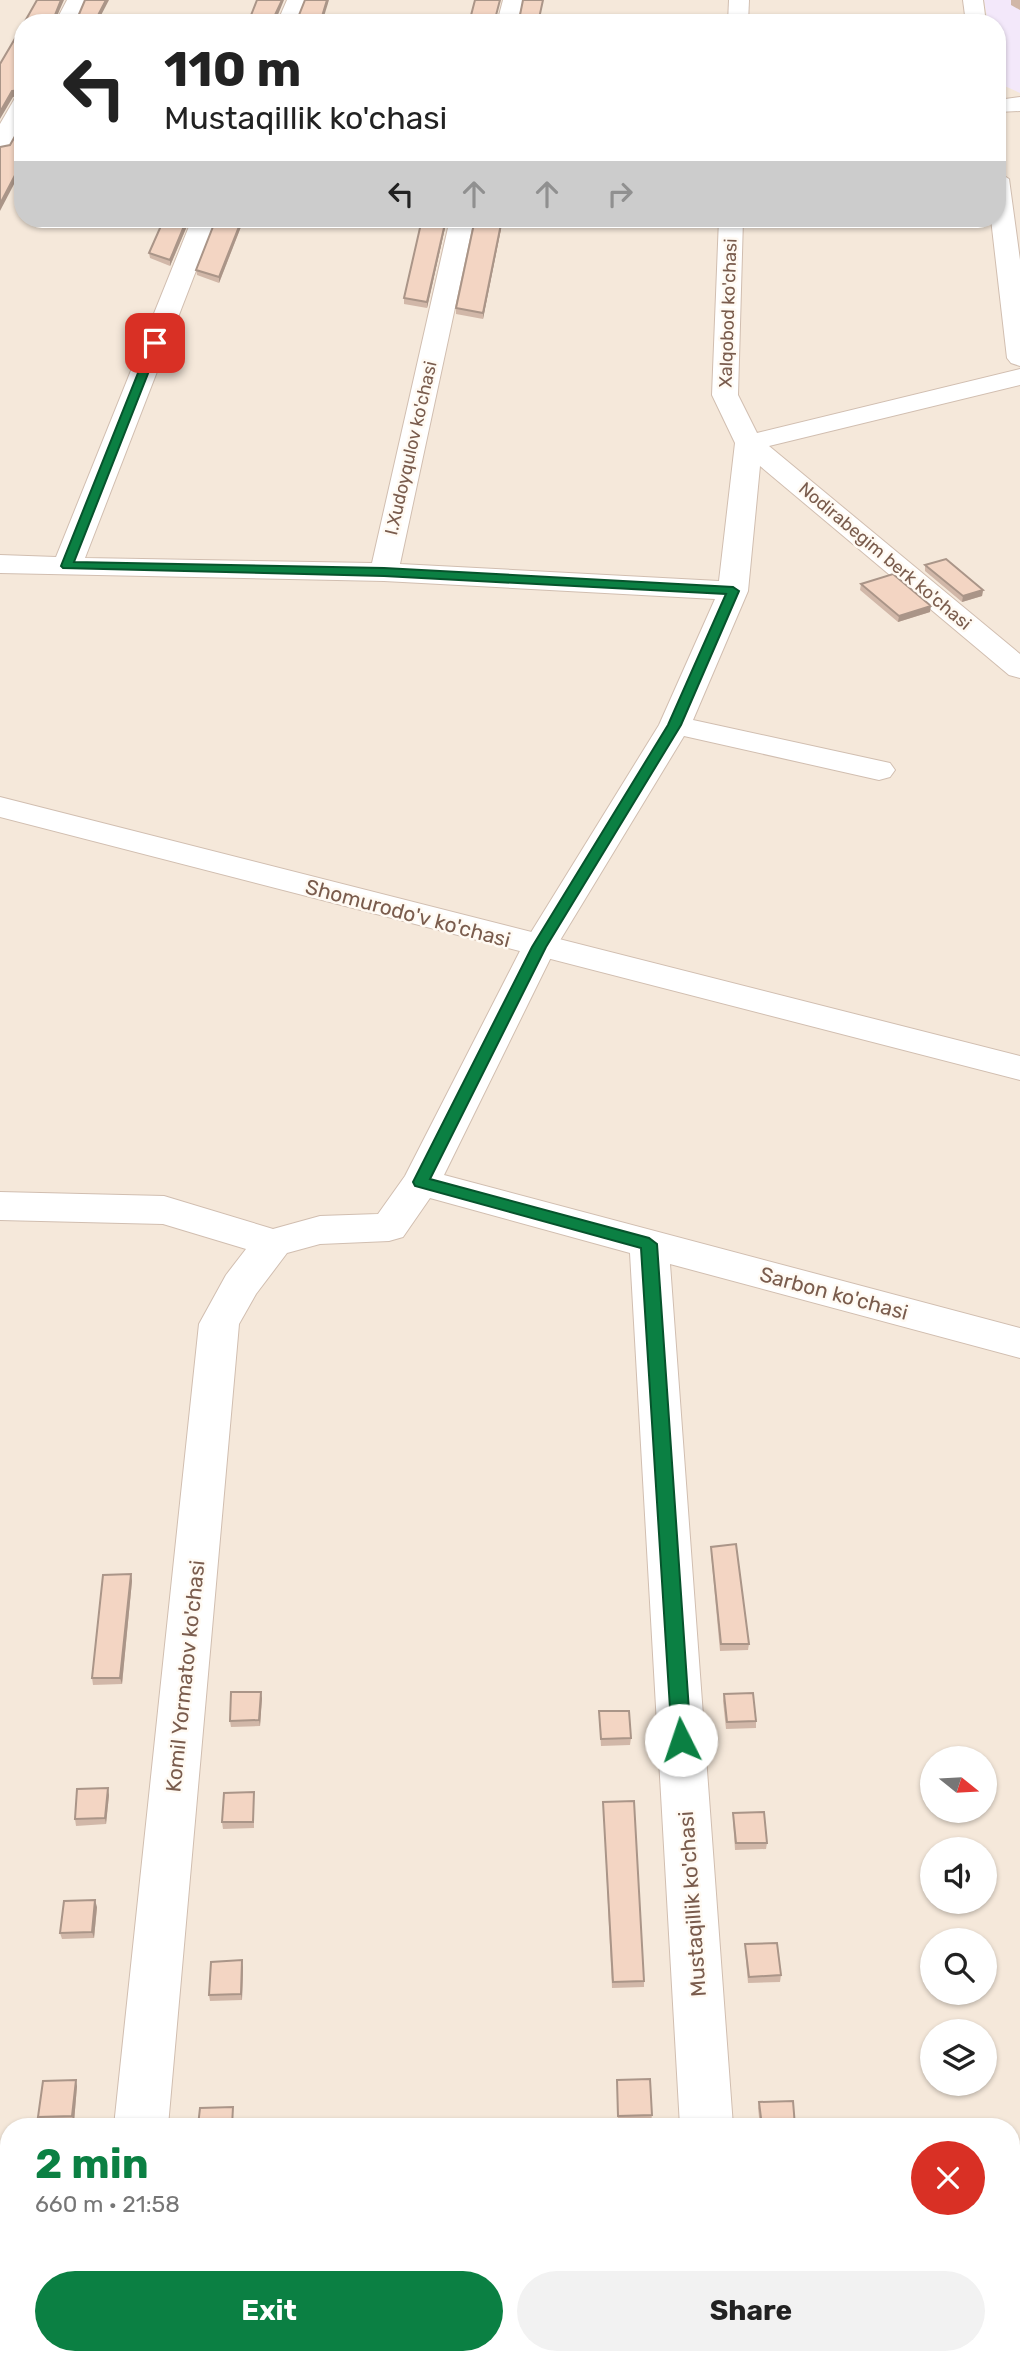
<!DOCTYPE html>
<meta charset="utf-8">
<style>
:root{--surface:#fff;--page:#f2f2f2;--text:#222;--muted:#767676;--accent:#0b8043}
body{margin:0;font-family:Rubik,sans-serif;background:var(--page);color:var(--text);height:100vh;display:flex;flex-direction:column;font-size:26px;white-space:nowrap}
*{box-sizing:border-box;margin:0}
p{font-size:23px;color:var(--muted)}
.icon{flex:none;width:38px;height:38px;fill:none;stroke:currentColor;stroke-width:2;stroke-linecap:round;stroke-linejoin:round}
.map{position:relative;flex:1;overflow:hidden}
.panel{position:absolute;left:0px;top:2118px;width:1020px;height:247px;display:flex;flex-direction:column;background:var(--surface);border-radius:28px 28px 0 0;box-shadow:0 2px 5px #0004}
.panel>*{flex:none}
.top-card{position:absolute;left:14px;top:14px;width:992px;height:214px;border-radius:28px;box-shadow:0 2px 5px #0004;background:#fff;color:var(--text);overflow:hidden}
.needle{width:46px;rotate:108deg}
.buttons{position:absolute;left:920px;top:1746px;display:grid;gap:14px}
.buttons a{display:grid;place-items:center;width:77px;height:77px;border-radius:50%;background:var(--surface);box-shadow:0 2px 5px #0004;font-size:35px}
.pin{position:absolute;display:grid;place-items:center;width:60px;height:60px;color:#fff;margin:-30px;border-radius:14px;box-shadow:0 4px 10px #0006}
.me{position:absolute;width:77px;margin:-38px;rotate:356deg;stroke-linejoin:round;filter:drop-shadow(0 0 5px #0008)}
.turn{display:flex;align-items:center;gap:24px;height:147px;padding:0 35px;font-size:32px}
.turn .icon{width:91px;height:91px;stroke-width:2.5}
.turn b{display:block;font-size:49px;line-height:60px}
.lanes{display:flex;align-items:center;height:66px;padding:0 35px;background:#0003;justify-content:center;gap:35px;direction:ltr}
.lanes .off{opacity:.35}
.round{display:grid;place-items:center;flex:none;width:74px;height:74px;border-radius:37px;background:var(--page)}
.headline{display:flex;align-items:center;justify-content:space-between;height:119px;padding:0 35px}
h1{font-size:42px;font-weight:700;line-height:52px;color:var(--accent)}
.primary-button{display:flex;gap:14px;margin-top:auto;padding:14px 35px}
.primary-button a{flex:1;height:80px;border-radius:42px;background:var(--accent);color:#fff;font-size:28px;font-weight:700;line-height:80px;text-align:center}
.primary-button a+a{background:var(--page);color:var(--text)}
.map>svg:first-child{display:block}
.residential{fill:#f5e8da;fill-rule:evenodd}
.education{fill:#f3e8fa}
.lines{fill:none;stroke-linecap:round;stroke-linejoin:round}
.minor-casing{stroke:#d1beb0;stroke-width:2}
.tertiary-casing{stroke:#d1beb0;stroke-width:2}
.minor{fill:#fff;fill-rule:evenodd}
.tertiary{fill:#fff;fill-rule:evenodd}
.wall{fill:#d1b7a8}
.shaded-wall{fill:#aa9588}
.building{fill:#f3d5c3;stroke:#aa9588;stroke-width:2}
.route{fill:#0b8043;stroke:#07532c;stroke-width:2}
.labels{text-anchor:middle;dominant-baseline:central;stroke-width:5;stroke-linejoin:round;paint-order:stroke}
.far-street-label{font-size:18px;fill:#7a5c4d;stroke:#fffaf3}
.street-label{font-size:21px;fill:#7a5c4d;stroke:#fffaf3}
</style>
<div class="map">
<svg width="1020" height="2363" viewBox="0 0 1020 2363">
<rect width="100%" height="100%" fill="#fdf6ec"/>
<path class="residential" d="M 0,0 L 1020,0 L 1020,2363 L 0,2363 ZM 23,23 L 998,23 L 998,219 L 23,219 ZM 933,1759 L 985,1759 L 985,1811 L 933,1811 ZM 933,1850 L 985,1850 L 985,1902 L 933,1902 ZM 933,1941 L 985,1941 L 985,1993 L 933,1993 ZM 933,2032 L 985,2032 L 985,2084 L 933,2084 ZM 9,2126 L 1012,2126 L 1012,2356 L 9,2356 Z"/>
<path class="education" d="M 984,0 L 1020,0 L 1020,93 L 998,83 L 998,23 L 988,23 Z"/>
<g class="lines">
<defs>
<g id="minor">
<path d="M 67,0 L 87,0 L 75,23 L 55,23 Z"/>
<path d="M 287,0 L 307,0 L 297,23 L 277,23 Z"/>
<path d="M 503,0 L 523,0 L 517,23 L 497,23 Z"/>
<path d="M 729,0 L 749,0 L 748,23 L 728,23 Z"/>
<path d="M 963,0 L 983,0 L 986,23 L 966,23 Z"/>
<path d="M 23,97 L 23,123 L 8,149 L 0,151 L 0,124 L 15,98 Z"/>
<path d="M 1020,97 L 1020,111 L 998,112 L 998,100 Z"/>
<path d="M 998,172 L 1009,179 L 1020,260 L 1020,366 L 1011,363 L 1007,358 L 991,219 L 998,219 Z"/>
<path d="M 192,219 L 216,219 L 85,558 L 372,563 L 450,219 L 474,219 L 400,564 L 719,581 L 735,443 L 712,395 L 719,219 L 743,219 L 738,395 L 757,433 L 1020,369 L 1020,385 L 769,446 L 1020,654 L 1020,678 L 1009,675 L 760,466 L 748,591 L 693,720 L 890,763 L 895,770 L 890,777 L 879,780 L 684,736 L 556,947 L 444,1175 L 1020,1328 L 1020,1358 L 670,1264 L 733,2126 L 680,2126 L 630,1253 L 430,1198 L 403,1237 L 389,1241 L 320,1244 L 287,1253 L 256,1294 L 239,1324 L 168,2126 L 114,2126 L 199,1324 L 226,1275 L 246,1249 L 163,1224 L 0,1220 L 0,1192 L 164,1196 L 273,1229 L 320,1216 L 378,1214 L 405,1176 L 522,947 L 659,725 L 715,599 L 384,581 L 0,573 L 0,555 L 56,557 Z"/>
<rect x="91" y="2356" width="56" height="7"/>
<rect x="694" y="2356" width="56" height="7"/>
</g>
<path id="tertiary" d="M 0,797 L 1020,1056 L 1020,1080 L 0,817 Z"/>
</defs>
<use href="#minor" class="minor-casing"/>
<use href="#tertiary" class="tertiary-casing"/>
<use href="#minor" class="minor"/>
<use href="#tertiary" class="tertiary"/>
</g>
<g class="wall">
<path d="M 1011,0 L 1020,0 L 1020,10 L 1011,5 Z"/>
<path d="M 164,219 L 190,219 L 170,266 L 150,258 L 149,253 Z"/>
<path d="M 216,219 L 244,219 L 219,283 L 197,275 L 196,270 Z"/>
<path d="M 422,219 L 447,219 L 427,308 L 404,304 L 404,298 Z"/>
<path d="M 503,219 L 483,319 L 456,314 L 456,308 Z"/>
<path d="M 925,565 L 983,590 L 982,596 L 962,602 L 925,571 Z"/>
<path d="M 861,584 L 930,612 L 898,622 L 860,590 Z"/>
<path d="M 711,1547 L 749,1644 L 748,1650 L 720,1651 L 711,1553 Z"/>
<path d="M 131,1574 L 132,1581 L 122,1684 L 93,1685 L 92,1678 Z"/>
<path d="M 724,1694 L 756,1721 L 756,1728 L 726,1729 L 723,1701 Z"/>
<path d="M 262,1698 L 260,1726 L 231,1727 L 230,1721 Z"/>
<path d="M 599,1711 L 631,1738 L 630,1745 L 601,1746 Z"/>
<path d="M 254,1792 L 254,1828 L 223,1829 L 222,1822 Z"/>
<path d="M 109,1795 L 106,1824 L 76,1826 L 75,1819 Z"/>
<path d="M 603,1802 L 644,1981 L 644,1987 L 612,1988 Z"/>
<path d="M 733,1813 L 767,1843 L 766,1849 L 735,1850 L 733,1820 Z"/>
<path d="M 97,1907 L 94,1938 L 62,1939 L 60,1933 Z"/>
<path d="M 745,1944 L 781,1975 L 780,1982 L 748,1983 L 745,1950 Z"/>
<path d="M 243,1967 L 242,2000 L 210,2001 L 209,1995 Z"/>
<path d="M 617,2080 L 652,2115 L 651,2121 L 618,2122 Z"/>
<path d="M 77,2086 L 74,2122 L 40,2123 L 38,2117 Z"/>
<path d="M 759,2102 L 795,2126 L 760,2126 L 758,2108 Z"/>
</g>
<g class="shaded-wall">
<path d="M 61,0 L 64,0 L 54,23 L 53,20 Z"/>
<path d="M 106,0 L 109,0 L 97,23 L 94,23 Z"/>
<path d="M 282,0 L 284,0 L 275,22 L 274,17 Z"/>
<path d="M 327,0 L 329,0 L 322,23 L 320,23 Z"/>
<path d="M 23,90 L 23,95 L 13,97 L 0,119 L 0,112 L 12,91 Z"/>
<path d="M 23,160 L 23,167 L 0,211 L 0,204 Z"/>
<path d="M 187,219 L 190,219 L 170,266 L 170,260 Z"/>
<path d="M 242,219 L 244,219 L 219,283 L 219,277 Z"/>
<path d="M 446,219 L 447,219 L 427,308 L 427,302 Z"/>
<path d="M 502,219 L 503,219 L 483,319 L 483,313 Z"/>
<path d="M 983,590 L 982,596 L 962,602 L 963,596 Z"/>
<path d="M 931,606 L 930,612 L 898,622 L 899,616 Z"/>
<path d="M 131,1574 L 132,1581 L 122,1684 L 120,1678 Z"/>
<path d="M 261,1692 L 262,1698 L 260,1726 L 259,1720 Z"/>
<path d="M 108,1788 L 109,1795 L 106,1824 L 105,1818 Z"/>
<path d="M 95,1900 L 97,1907 L 94,1938 L 92,1932 Z"/>
<path d="M 242,1960 L 243,1967 L 242,2000 L 241,1994 Z"/>
<path d="M 76,2080 L 77,2086 L 74,2122 L 72,2116 Z"/>
</g>
<g class="building">
<path d="M 37,0 L 61,0 L 53,20 L 77,19 L 85,0 L 106,0 L 94,23 L 24,23 Z"/>
<path d="M 257,0 L 282,0 L 274,17 L 277,20 L 297,20 L 305,0 L 327,0 L 320,23 L 248,23 Z"/>
<path d="M 475,0 L 500,0 L 495,19 L 519,20 L 523,0 L 543,0 L 538,23 L 469,23 Z"/>
<path d="M 23,25 L 23,90 L 12,91 L 0,112 L 0,64 Z"/>
<path d="M 23,122 L 23,160 L 0,204 L 0,147 L 10,145 Z"/>
<path d="M 164,219 L 187,219 L 170,260 L 149,253 Z"/>
<path d="M 216,219 L 242,219 L 219,277 L 196,270 Z"/>
<path d="M 422,219 L 446,219 L 427,302 L 404,298 Z"/>
<path d="M 475,219 L 502,219 L 483,313 L 456,308 Z"/>
<path d="M 946,559 L 983,590 L 963,596 L 925,565 Z"/>
<path d="M 893,574 L 931,606 L 899,616 L 861,584 Z"/>
<path d="M 736,1544 L 749,1644 L 721,1644 L 711,1547 Z"/>
<path d="M 131,1574 L 120,1678 L 92,1678 L 103,1575 Z"/>
<path d="M 231,1692 L 261,1692 L 259,1720 L 230,1721 Z"/>
<path d="M 753,1693 L 756,1721 L 727,1722 L 724,1694 Z"/>
<path d="M 599,1711 L 629,1711 L 631,1738 L 601,1739 Z"/>
<path d="M 108,1788 L 105,1818 L 75,1819 L 77,1789 Z"/>
<path d="M 254,1792 L 253,1822 L 222,1822 L 224,1793 Z"/>
<path d="M 634,1801 L 644,1981 L 613,1982 L 603,1802 Z"/>
<path d="M 764,1812 L 767,1843 L 736,1843 L 733,1813 Z"/>
<path d="M 95,1900 L 92,1932 L 60,1933 L 64,1901 Z"/>
<path d="M 777,1943 L 781,1975 L 749,1977 L 745,1944 Z"/>
<path d="M 242,1960 L 241,1994 L 209,1995 L 211,1962 Z"/>
<path d="M 650,2079 L 652,2115 L 618,2116 L 617,2080 Z"/>
<path d="M 76,2080 L 72,2116 L 38,2117 L 43,2081 Z"/>
<path d="M 793,2101 L 795,2126 L 762,2126 L 759,2102 Z"/>
<path d="M 233,2107 L 232,2126 L 198,2126 L 200,2108 Z"/>
</g>
<path class="route" d="M 155,340 L 160,343 L 74,562 L 384,568 L 733,587 L 739,591 L 681,725 L 546,947 L 430,1179 L 649,1238 L 657,1244 L 691,1740 L 688,1746 L 675,1746 L 672,1740 L 641,1248 L 415,1186 L 413,1182 L 532,947 L 668,725 L 726,594 L 384,576 L 63,568 L 61,566 L 150,343 Z"/>
<g class="labels">
<g class="far-street-label">
<text transform="translate(728 313) rotate(-88)">Xalqobod ko'chasi</text>
<text transform="translate(411 448) rotate(-77)">I.Xudoyqulov ko'chasi</text>
<text transform="translate(885 556) rotate(40)">Nodirabegim berk ko'chasi</text>
</g>
<g class="street-label">
<text transform="translate(408 913) rotate(15)">Shomurodo'v ko'chasi</text>
<text transform="translate(834 1293) rotate(15)">Sarbon ko'chasi</text>
<text transform="translate(185 1676) rotate(-84)">Komil Yormatov ko'chasi</text>
<text transform="translate(692 1904) rotate(-94)">Mustaqillik ko'chasi</text>
</g>
</g>
</svg>
<div class="buttons">
<a><svg class="needle" viewBox="-14 -14 28 28"><path d="M0-13l5 13h-10z" fill="#e53935"/><path d="M0 13l5-13h-10z" fill="#767676"/></svg></a>
<a><svg class="icon" aria-label="sound" viewBox="0 0 24 24"><path d="M4 9h4l5-4v14l-5-4H4zM17 9q2 3 0 6"/></svg></a>
<a><svg class="icon" aria-label="search" viewBox="0 0 24 24"><circle cx="10" cy="10" r="6"/><path d="M15 15l6 6"/></svg></a>
<a><svg class="icon" aria-label="layers" viewBox="0 0 24 24"><path d="M12 4l9 5-9 5-9-5zM3 14l9 5 9-5"/></svg></a>
</div>
<div class="pin" style="left:155px;top:343px;background:#d93025"><svg class="icon" aria-label="arrive" viewBox="0 0 24 24"><path d="M6 21V4h12l-3 4 3 4H6"/></svg></div>
<svg class="me" style="left:681px;top:1740px" viewBox="-20 -20 40 40"><circle r="19" fill="#fff"/><path d="M0-13L10 11 0 6-10 11z" fill="#0b8043"/></svg>
<div class="top-card">
<div class="turn"><svg class="icon" aria-label="left" viewBox="0 0 24 24"><path d="M17 20v-9H6M10 6l-5 5 5 5"/></svg><div><b>110 m</b>Mustaqillik ko'chasi</div></div>
<div class="lanes"><svg class="icon" aria-label="left" viewBox="0 0 24 24"><path d="M17 20v-9H6M10 6l-5 5 5 5"/></svg><svg class="icon off" aria-label="ahead" viewBox="0 0 24 24"><path d="M12 20V5M6 11l6-6 6 6"/></svg><svg class="icon off" aria-label="ahead" viewBox="0 0 24 24"><path d="M12 20V5M6 11l6-6 6 6"/></svg><svg class="icon off" aria-label="right" viewBox="0 0 24 24"><path d="M7 20v-9h11M14 6l5 5-5 5"/></svg></div>
</div>
<section class="panel">
<div class="headline"><div><h1>2 min</h1><p>660 m · 21:58</p></div><a class="round" style="background:#d93025;color:#fff"><svg class="icon" aria-label="close" viewBox="0 0 24 24"><path d="M6 6l12 12M18 6L6 18"/></svg></a></div>
<div class="primary-button"><a>Exit</a><a>Share</a></div>
</section>
</div>
